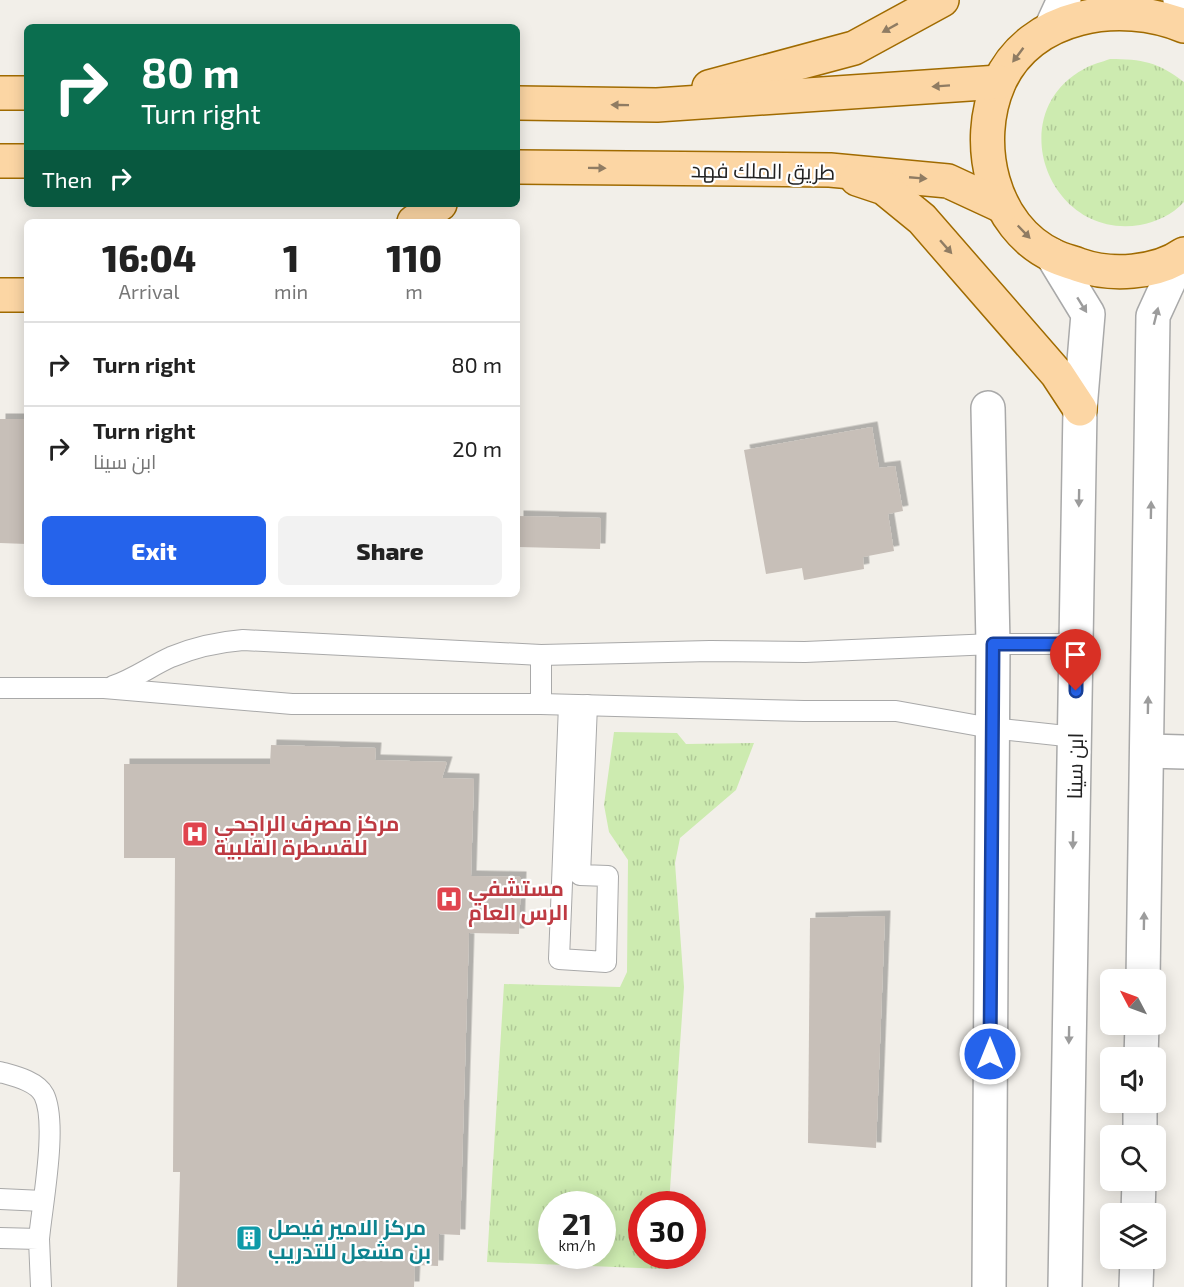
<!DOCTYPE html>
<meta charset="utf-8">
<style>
:root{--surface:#fff;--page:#f2f2f2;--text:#222;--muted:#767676;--line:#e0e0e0;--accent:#2563eb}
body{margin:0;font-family:"Exo 2",Cairo,sans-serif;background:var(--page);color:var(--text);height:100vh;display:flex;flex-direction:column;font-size:22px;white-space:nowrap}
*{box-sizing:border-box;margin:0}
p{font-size:20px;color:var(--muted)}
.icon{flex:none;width:33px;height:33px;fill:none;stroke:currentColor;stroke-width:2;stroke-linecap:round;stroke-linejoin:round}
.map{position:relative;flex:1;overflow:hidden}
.details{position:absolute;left:24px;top:219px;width:496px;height:378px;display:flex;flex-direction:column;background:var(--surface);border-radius:9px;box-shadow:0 3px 15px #0003}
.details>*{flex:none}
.top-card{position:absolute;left:24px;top:24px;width:496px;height:183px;border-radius:9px;box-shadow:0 3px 15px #0003;background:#0b6e4f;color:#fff;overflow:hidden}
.needle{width:39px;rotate:311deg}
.fabs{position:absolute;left:1100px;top:969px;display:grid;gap:12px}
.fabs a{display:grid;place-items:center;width:66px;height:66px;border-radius:9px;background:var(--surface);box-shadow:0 3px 15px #0003;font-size:30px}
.speed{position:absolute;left:538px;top:1191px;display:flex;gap:12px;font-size:30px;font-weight:700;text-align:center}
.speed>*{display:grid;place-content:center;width:78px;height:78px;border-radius:50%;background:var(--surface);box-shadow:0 3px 15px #0003;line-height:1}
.speed small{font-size:15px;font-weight:400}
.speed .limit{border:9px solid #d22;background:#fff;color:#111}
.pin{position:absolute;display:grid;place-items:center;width:51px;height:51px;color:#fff;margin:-62px -26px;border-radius:50% 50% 50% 0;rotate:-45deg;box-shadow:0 0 6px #0007}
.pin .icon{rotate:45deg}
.me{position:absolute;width:66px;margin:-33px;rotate:0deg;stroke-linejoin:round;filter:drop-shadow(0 0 4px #0008)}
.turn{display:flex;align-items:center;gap:21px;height:126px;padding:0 18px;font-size:27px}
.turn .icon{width:78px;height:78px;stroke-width:2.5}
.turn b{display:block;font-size:42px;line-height:51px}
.then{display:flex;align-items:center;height:57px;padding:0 18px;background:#0003;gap:12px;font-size:22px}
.eta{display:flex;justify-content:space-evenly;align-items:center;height:102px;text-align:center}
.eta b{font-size:36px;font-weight:800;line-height:42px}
.cta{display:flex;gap:12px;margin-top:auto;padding:12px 18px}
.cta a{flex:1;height:69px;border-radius:9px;background:var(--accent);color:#fff;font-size:24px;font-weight:800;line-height:69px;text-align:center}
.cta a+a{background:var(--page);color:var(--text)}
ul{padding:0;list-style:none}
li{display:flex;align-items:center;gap:18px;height:84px;padding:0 18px;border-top:2px solid var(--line)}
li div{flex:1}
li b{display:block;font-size:22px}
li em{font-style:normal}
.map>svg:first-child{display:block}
.grass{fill:url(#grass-tufts);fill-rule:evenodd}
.building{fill:#c7bfb8;filter:url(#shadow)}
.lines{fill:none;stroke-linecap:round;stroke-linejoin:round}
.service-casing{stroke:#a9a9a9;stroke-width:22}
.minor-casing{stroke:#a9a9a9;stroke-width:36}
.tertiary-casing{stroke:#a9a9a9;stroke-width:36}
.primary-casing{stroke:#a06b00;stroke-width:36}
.service{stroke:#fff;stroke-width:20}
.minor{stroke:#fff;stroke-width:33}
.tertiary{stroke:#fff;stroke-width:33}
.primary{stroke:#fcd6a4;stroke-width:33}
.oneway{fill:#8f7c63}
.oneway2{fill:#9c9c9c}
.route-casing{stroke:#184099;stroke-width:15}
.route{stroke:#2563eb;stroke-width:10}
.labels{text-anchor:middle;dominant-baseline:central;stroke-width:4.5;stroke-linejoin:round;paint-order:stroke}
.street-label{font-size:21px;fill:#222;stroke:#fff}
.health-label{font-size:21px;font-weight:bold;fill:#be3a42;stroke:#fff;text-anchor:start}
.culture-label{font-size:21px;font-weight:bold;fill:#0d838f;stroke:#fff;text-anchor:start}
</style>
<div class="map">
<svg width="1184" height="1287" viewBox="0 0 1184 1287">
<defs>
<pattern id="grass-tufts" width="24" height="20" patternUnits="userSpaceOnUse" patternTransform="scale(1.5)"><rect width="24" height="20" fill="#cdebb0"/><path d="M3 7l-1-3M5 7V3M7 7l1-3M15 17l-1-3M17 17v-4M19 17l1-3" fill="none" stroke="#b0c997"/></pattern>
<filter id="shadow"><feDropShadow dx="5.5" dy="-5.5" stdDeviation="0" flood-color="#0004"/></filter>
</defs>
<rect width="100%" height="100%" fill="#f2efe9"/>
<g class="grass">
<path d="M 1110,59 C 1142,59 1158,62 1184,82 L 1184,202 C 1172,215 1156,222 1140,225 C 1048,240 1002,113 1084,69 C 1092,64 1102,62 1110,59 Z"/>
<path d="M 614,732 L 677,733 L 686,744 L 754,743 L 736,790 L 680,838 L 675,863 L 684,987 L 669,1204 L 642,1204 L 642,1256 L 666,1256 L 665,1269 L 487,1262 L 504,984 L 620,987 L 627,972 L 628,860 L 609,832 L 604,805 ZM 552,1204 L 603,1204 L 603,1256 L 552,1256 Z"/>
</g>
<g class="building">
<path d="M 0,419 L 27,419 L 27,544 L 0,543 Z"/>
<path d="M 872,427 L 879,468 L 895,466 L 903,511 L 888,514 L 894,551 L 863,557 L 864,569 L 804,580 L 802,568 L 766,574 L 744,450 Z"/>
<path d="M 518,516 L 601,518 L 600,549 L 518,547 Z"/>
<path d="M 271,745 L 376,748 L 375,760 L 447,762 L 442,778 L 474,779 L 471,876 L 521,877 L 519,934 L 469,933 L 460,1235 L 439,1234 L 438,1266 L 415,1265 L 414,1287 L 177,1287 L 180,1172 L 173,1172 L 175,858 L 124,858 L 124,764 L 270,764 Z"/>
<path d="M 885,916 L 876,1148 L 808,1143 L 810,918 Z"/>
</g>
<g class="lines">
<defs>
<g id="service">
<path d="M 113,686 C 134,679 151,666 171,657 C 195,647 218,642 243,640 L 541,655 L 710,651 L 805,652 L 993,644 L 1076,644"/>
<path d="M 0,688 L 104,688 L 292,704 L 541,704 L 804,711 L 896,711 L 991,728 L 1075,737"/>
<path d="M 541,704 L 541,655"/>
<path d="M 569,705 L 559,959 L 606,962 L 608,876 L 580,875 L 587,705"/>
<path d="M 0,1072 C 14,1076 37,1081 44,1095 C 58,1124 42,1205 39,1239"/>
<path d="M 0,1199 L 43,1201"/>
<path d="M 0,1238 L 39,1239 L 41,1287"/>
</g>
<g id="minor">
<path d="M 988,408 L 993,644 L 989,1287"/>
<path d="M 1148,751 L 1184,752"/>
</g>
<g id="tertiary">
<path d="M 1180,0 L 1184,6"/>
<path d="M 1052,26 L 1064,0"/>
<path d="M 1052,255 L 1088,314 L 1080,409 L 1065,1287"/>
<path d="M 1143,980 L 1153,316 L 1180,257"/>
<path d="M 1141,1058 L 1142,1024"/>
<path d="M 1140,1136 L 1140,1102"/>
<path d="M 1138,1214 L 1139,1180"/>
<path d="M 1136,1287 L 1137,1258"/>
</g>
<g id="primary">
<path d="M 1184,26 C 1121,0 1030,13 999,83 C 973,142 991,227 1054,256 C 1062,260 1071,262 1079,265 C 1110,276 1156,274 1184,254"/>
<path d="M 709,87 L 854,48 L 942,0"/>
<path d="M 0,93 L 27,93"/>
<path d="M 518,103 L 657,105 L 999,82"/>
<path d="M 0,161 L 27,161"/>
<path d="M 518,167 L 830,170 L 948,181 L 1002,206"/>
<path d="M 857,179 L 884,188 L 922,219 L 1057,374 L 1080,409"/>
<path d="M 414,222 L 440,204"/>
<path d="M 0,295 L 27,295"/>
</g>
</defs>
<use href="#service" class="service-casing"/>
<use href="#minor" class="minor-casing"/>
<use href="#tertiary" class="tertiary-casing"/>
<use href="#primary" class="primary-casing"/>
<use href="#service" class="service"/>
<use href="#minor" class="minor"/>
<use href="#tertiary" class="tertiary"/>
<use href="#primary" class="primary"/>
</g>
<defs><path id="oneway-solid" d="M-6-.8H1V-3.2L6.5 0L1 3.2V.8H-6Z" transform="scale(1.5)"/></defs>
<g class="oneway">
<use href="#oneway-solid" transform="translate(890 28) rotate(151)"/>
<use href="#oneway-solid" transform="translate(1018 55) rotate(127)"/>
<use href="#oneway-solid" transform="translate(941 86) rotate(176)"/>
<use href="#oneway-solid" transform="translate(620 105) rotate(-179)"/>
<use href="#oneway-solid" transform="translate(597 168) rotate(1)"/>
<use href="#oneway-solid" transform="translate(918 178) rotate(5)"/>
<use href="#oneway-solid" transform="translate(1024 232) rotate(46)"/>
<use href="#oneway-solid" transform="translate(946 247) rotate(49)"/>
</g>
<g class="oneway2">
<use href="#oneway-solid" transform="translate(1082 305) rotate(58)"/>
<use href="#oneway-solid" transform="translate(1156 316) rotate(-76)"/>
<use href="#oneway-solid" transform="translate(1079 498) rotate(91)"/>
<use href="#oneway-solid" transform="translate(1151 510) rotate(-89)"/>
<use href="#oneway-solid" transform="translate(1148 705) rotate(-89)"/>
<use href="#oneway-solid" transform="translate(1073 840) rotate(91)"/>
<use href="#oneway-solid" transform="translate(1144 921) rotate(-89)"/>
<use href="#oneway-solid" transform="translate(1069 1035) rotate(91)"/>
</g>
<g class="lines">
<defs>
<path id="route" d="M 990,1054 L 993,644 L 1076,644 L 1076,691"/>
</defs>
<use href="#route" class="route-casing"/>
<use href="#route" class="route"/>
</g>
<defs>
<symbol id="hospital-square" viewBox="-11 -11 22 22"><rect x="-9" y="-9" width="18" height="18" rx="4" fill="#e0444e" stroke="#fff"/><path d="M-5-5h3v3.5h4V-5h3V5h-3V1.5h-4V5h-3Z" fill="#fff"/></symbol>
<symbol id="building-square" viewBox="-11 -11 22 22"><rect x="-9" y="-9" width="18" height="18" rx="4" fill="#0f9aa8" stroke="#fff"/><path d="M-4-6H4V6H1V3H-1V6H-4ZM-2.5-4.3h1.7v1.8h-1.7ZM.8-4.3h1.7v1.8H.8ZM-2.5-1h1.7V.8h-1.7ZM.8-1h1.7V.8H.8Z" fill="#fff"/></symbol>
</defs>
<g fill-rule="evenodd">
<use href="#hospital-square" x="180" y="819" width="30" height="30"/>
<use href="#hospital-square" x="434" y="884" width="30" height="30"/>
<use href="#building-square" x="234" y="1223" width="30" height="30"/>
</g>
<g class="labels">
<g class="street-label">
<text transform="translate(763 170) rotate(1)">طريق الملك فهد</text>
<text transform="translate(1074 766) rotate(-89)">ابن سينا</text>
</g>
<g class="health-label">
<text x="214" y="822">مركز مصرف الراجحي<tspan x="214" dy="24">للقسطرة القلبية</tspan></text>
<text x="468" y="887">مستشفي<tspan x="468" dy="24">الرس العام</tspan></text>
</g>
<g class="culture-label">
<text x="268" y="1226">مركز الامير فيصل<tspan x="268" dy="24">بن مشعل للتدريب</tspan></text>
</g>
</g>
</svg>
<div class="fabs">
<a><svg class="needle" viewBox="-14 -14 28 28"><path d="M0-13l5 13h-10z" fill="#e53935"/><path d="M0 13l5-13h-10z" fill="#767676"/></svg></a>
<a><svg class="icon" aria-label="sound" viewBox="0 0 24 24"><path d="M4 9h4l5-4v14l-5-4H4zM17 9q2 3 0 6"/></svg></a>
<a><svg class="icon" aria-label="search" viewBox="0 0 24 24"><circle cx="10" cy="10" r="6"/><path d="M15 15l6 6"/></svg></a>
<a><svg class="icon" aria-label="layers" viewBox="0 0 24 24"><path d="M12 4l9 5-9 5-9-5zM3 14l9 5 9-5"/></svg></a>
</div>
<div class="speed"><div>21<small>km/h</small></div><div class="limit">30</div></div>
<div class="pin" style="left:1076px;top:691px;background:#d93025"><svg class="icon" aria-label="arrive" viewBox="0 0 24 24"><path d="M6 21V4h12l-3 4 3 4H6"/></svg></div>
<svg class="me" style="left:990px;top:1054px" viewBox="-20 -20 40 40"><circle r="17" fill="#2563eb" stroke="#fff" stroke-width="3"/><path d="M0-11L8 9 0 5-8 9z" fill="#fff"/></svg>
<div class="top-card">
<div class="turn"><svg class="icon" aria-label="right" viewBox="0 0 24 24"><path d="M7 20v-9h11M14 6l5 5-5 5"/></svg><div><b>80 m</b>Turn right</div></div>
<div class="then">Then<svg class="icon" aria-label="right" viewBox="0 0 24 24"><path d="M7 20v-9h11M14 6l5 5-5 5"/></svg></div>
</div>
<section class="details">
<div class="eta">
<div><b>16:04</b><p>Arrival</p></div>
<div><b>1</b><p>min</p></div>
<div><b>110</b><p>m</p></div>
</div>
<ul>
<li><svg class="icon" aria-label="right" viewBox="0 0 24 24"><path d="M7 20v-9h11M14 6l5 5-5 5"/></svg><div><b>Turn right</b></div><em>80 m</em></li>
<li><svg class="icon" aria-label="right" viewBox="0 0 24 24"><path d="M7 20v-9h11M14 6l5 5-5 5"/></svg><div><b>Turn right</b><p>ابن سينا</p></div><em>20 m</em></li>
</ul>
<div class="cta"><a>Exit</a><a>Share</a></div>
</section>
</div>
